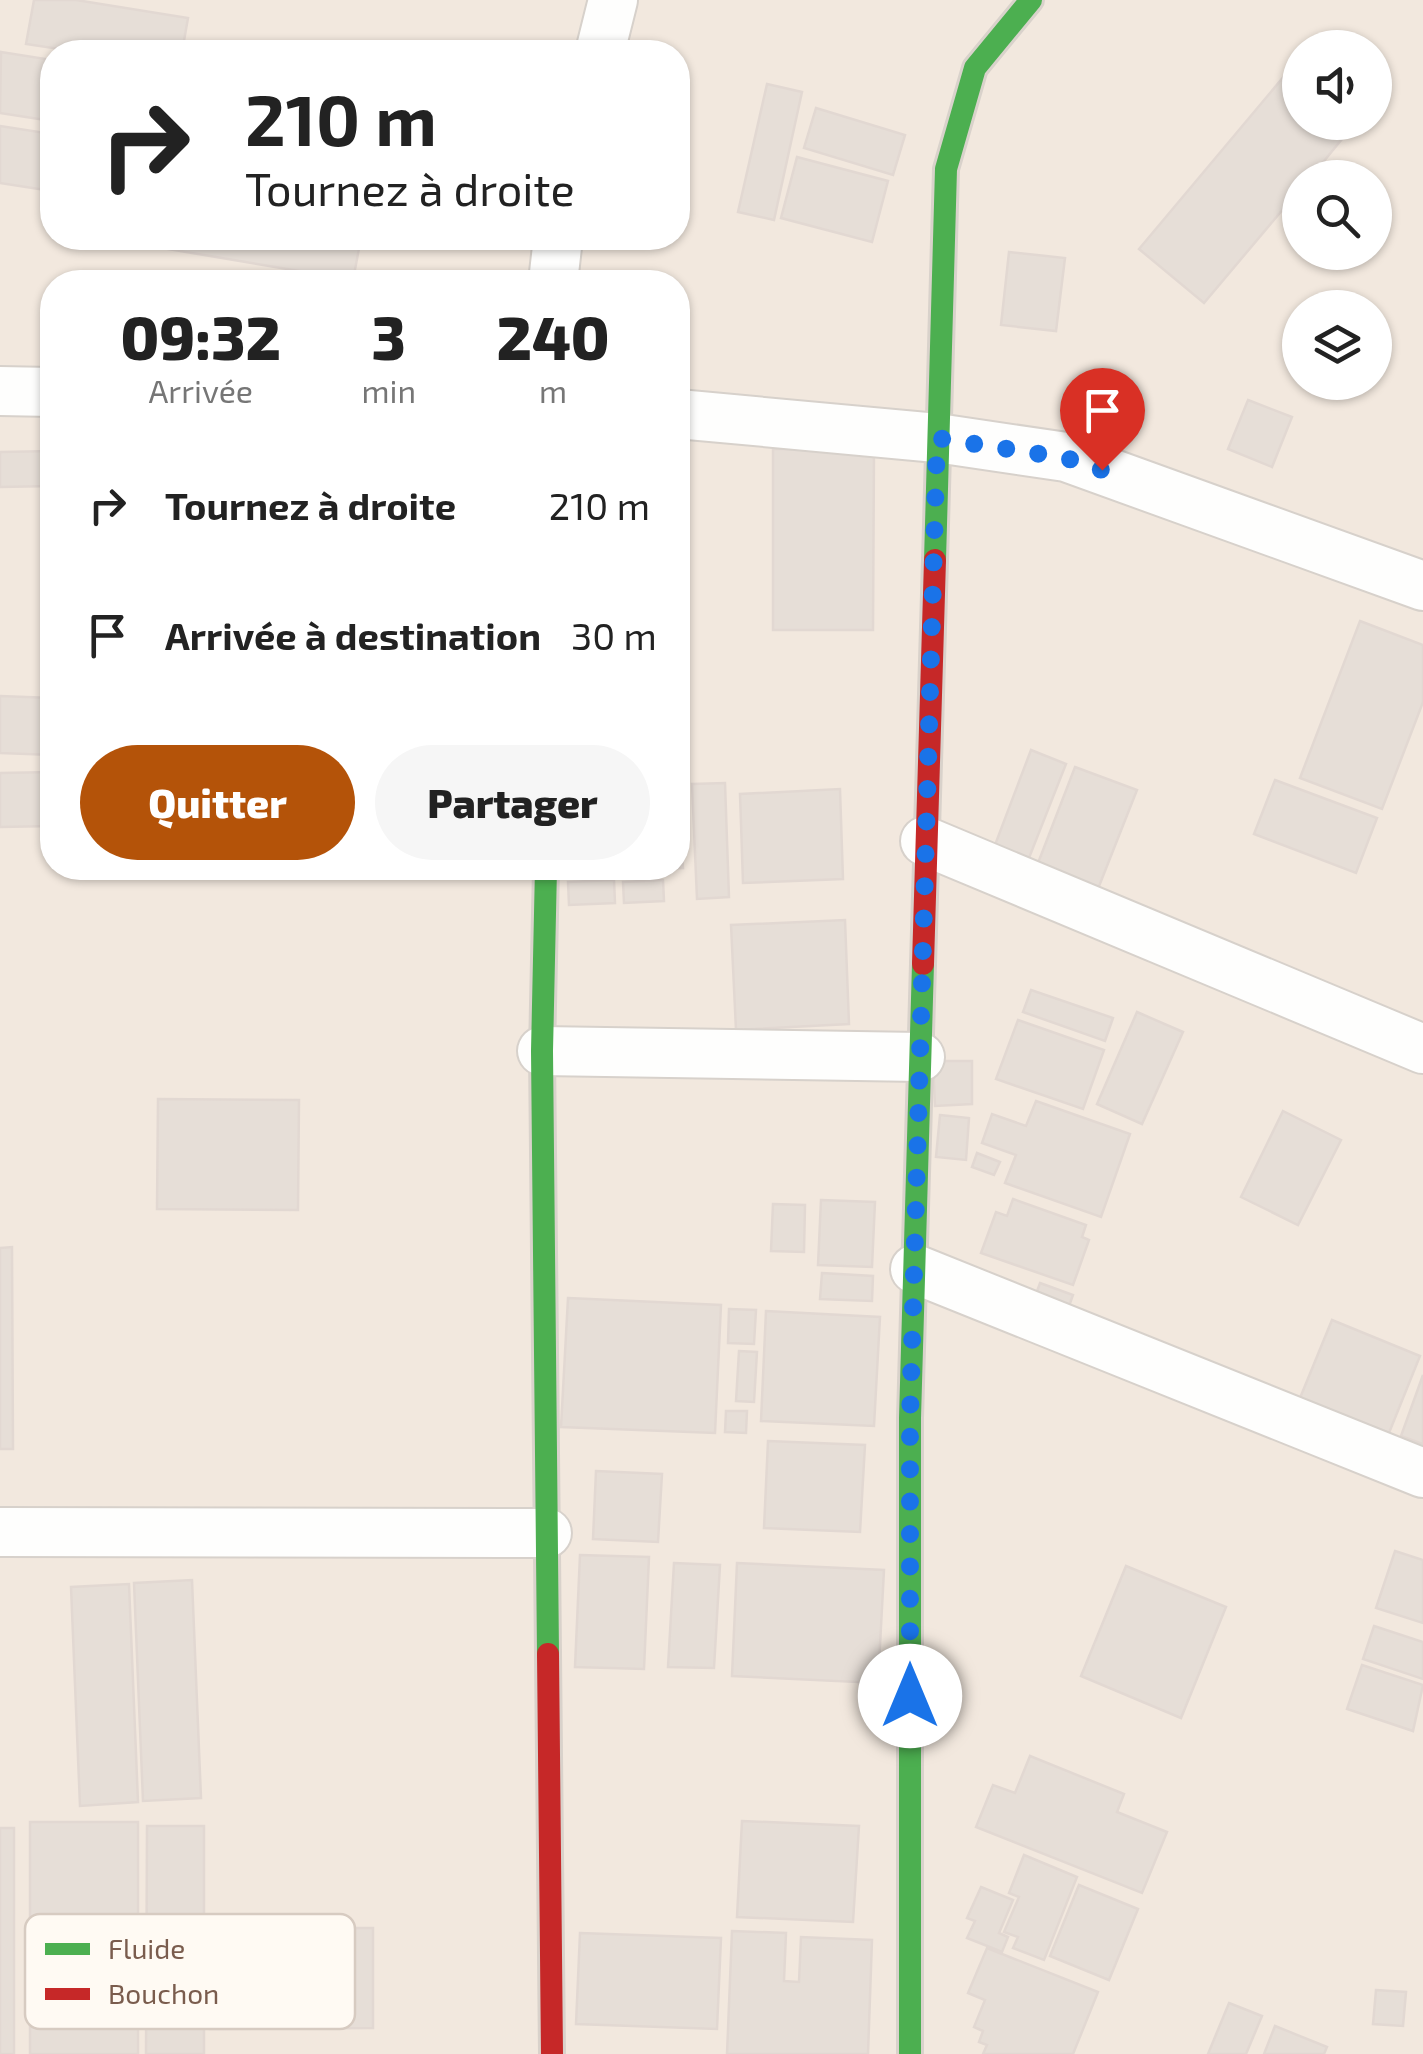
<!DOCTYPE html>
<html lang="fr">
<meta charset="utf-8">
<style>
:root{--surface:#fff;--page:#f6f6f6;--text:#222;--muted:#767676;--accent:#b45309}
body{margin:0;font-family:"Exo 2",sans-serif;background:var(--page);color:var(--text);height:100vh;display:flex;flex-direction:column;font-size:38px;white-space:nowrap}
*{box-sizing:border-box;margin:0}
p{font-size:32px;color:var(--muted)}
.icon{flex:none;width:55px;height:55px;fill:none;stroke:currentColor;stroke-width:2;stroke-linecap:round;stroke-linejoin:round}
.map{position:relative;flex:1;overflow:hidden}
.panel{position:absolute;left:40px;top:270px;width:650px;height:610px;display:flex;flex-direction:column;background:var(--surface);border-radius:40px;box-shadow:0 2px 8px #0004}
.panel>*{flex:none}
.hud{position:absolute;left:40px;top:40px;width:650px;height:210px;border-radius:40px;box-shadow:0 2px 8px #0004;background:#fff;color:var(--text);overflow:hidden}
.fabs{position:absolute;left:1282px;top:30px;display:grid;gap:20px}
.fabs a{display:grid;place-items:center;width:110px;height:110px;border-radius:50%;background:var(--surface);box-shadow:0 2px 8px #0004;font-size:50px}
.pin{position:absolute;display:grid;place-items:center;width:85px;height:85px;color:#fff;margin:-102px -42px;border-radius:50% 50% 50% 0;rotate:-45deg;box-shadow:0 0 10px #0007}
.pin .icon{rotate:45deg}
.me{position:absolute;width:110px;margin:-55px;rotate:0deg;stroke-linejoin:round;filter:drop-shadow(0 0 8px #0008)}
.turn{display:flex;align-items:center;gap:35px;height:210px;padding:0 40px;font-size:45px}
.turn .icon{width:130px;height:130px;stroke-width:2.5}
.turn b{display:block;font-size:70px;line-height:85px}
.eta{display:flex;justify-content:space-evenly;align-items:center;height:170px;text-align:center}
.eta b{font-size:60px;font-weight:800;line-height:70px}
.button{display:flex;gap:20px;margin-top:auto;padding:20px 40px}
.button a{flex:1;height:115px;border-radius:60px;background:var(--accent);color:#fff;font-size:40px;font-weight:800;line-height:115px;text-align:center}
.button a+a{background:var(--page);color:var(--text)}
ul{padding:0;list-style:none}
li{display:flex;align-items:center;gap:30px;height:130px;padding:0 40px}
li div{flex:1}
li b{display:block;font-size:38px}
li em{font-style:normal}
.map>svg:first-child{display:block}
.residential{fill:#f2e8de;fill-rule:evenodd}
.building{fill:#e6ded7;stroke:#e2d8d2;stroke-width:2.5}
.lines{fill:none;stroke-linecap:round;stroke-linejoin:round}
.street-casing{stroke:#d7d1cb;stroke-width:52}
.fast-casing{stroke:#d9d2cb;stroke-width:28}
.jam-casing{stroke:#d9d2cb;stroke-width:28}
.street{stroke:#fefefd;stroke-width:48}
.fast{stroke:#4caf50;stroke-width:22}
.jam{stroke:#c62828;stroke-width:22}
.route{stroke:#1a73e8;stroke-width:18;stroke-dasharray:0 32.4}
.key{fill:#fffaf3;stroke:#d7cbc1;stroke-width:2.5}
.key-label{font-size:28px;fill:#7a5c4d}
</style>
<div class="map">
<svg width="1423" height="2054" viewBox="0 0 1423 2054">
<rect width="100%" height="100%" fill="#f9f5f0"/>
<path class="residential" d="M 0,0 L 1423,0 L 1423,2054 L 0,2054 ZM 1300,48 L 1375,48 L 1375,122 L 1300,122 ZM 52,52 L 678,52 L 678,238 L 52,238 ZM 1300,178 L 1375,178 L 1375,252 L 1300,252 ZM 52,282 L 678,282 L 678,868 L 52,868 ZM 1300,308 L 1375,308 L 1375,382 L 1300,382 Z"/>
<g class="building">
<path d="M 34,0 L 76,0 L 188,18 L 182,52 L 80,52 L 26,44 Z"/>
<path d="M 1,52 L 52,60 L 52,121 L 0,113 Z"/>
<path d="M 1291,68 L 1300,75 L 1300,122 L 1356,122 L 1310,178 L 1300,178 L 1300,189 L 1204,303 L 1139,249 Z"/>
<path d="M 767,84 L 802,92 L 774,220 L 738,212 Z"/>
<path d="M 816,108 L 905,135 L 893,175 L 804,148 Z"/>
<path d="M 0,126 L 52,134 L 52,191 L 0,183 Z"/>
<path d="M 797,157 L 888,181 L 872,242 L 781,218 Z"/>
<path d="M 170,238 L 361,238 L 353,280 L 168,249 Z"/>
<path d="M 1009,252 L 1065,258 L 1056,331 L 1001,325 Z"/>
<path d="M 1248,400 L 1292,417 L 1272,467 L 1228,449 Z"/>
<path d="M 773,449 L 874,449 L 873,630 L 773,630 Z"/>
<path d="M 52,451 L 52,486 L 0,487 L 0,452 Z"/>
<path d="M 1360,621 L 1423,645 L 1423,702 L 1382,809 L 1300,778 Z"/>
<path d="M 0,696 L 52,698 L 52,755 L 0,753 Z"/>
<path d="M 1031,750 L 1066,764 L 1029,858 L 995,845 Z"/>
<path d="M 1075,767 L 1137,790 L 1094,899 L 1033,876 Z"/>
<path d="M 52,772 L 52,826 L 0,827 L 0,773 Z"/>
<path d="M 1275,780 L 1377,818 L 1356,873 L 1254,834 Z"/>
<path d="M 725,783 L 729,897 L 697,899 L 692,784 Z"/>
<path d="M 678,788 L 683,868 L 583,872 L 583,868 L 678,868 Z"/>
<path d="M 840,789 L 843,879 L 743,883 L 740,794 Z"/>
<path d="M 614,880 L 615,903 L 569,905 L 568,882 Z"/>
<path d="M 663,880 L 664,901 L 624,903 L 623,882 Z"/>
<path d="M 845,920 L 849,1024 L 736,1030 L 731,925 Z"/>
<path d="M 1031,990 L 1113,1018 L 1105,1041 L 1023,1012 Z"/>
<path d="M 1137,1012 L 1183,1032 L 1142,1124 L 1097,1104 Z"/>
<path d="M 1018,1020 L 1104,1050 L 1083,1109 L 996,1079 Z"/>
<path d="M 933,1061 L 972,1061 L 972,1104 L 935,1106 Z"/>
<path d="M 158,1099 L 299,1100 L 298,1210 L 157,1209 Z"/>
<path d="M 1036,1101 L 1130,1134 L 1101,1217 L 1005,1183 L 1016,1155 L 982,1143 L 992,1114 L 1026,1126 Z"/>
<path d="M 1283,1111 L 1341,1140 L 1298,1225 L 1241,1197 Z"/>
<path d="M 940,1115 L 969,1118 L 966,1160 L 936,1157 Z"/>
<path d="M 977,1153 L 1000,1162 L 994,1175 L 972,1167 Z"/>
<path d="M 1013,1199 L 1086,1225 L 1082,1237 L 1089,1240 L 1073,1285 L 981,1253 L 996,1212 L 1007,1216 Z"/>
<path d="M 821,1200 L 875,1202 L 872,1267 L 818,1265 Z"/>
<path d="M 773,1204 L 805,1205 L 804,1252 L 771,1251 Z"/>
<path d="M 12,1247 L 13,1449 L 0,1449 L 0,1248 Z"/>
<path d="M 822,1273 L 873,1276 L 872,1301 L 820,1299 Z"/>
<path d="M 1040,1283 L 1073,1295 L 1064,1320 L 1031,1308 Z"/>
<path d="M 568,1298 L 721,1305 L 715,1433 L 561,1427 Z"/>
<path d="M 729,1309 L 756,1310 L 754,1344 L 728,1343 Z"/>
<path d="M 766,1311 L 880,1317 L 874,1426 L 761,1421 Z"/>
<path d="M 1332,1320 L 1420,1356 L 1389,1433 L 1300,1398 Z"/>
<path d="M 739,1351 L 757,1352 L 754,1402 L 736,1401 Z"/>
<path d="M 1423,1375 L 1423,1444 L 1401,1436 Z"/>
<path d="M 726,1411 L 747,1411 L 746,1433 L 725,1432 Z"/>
<path d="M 768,1441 L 865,1445 L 860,1532 L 764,1528 Z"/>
<path d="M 596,1471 L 662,1474 L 658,1542 L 593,1539 Z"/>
<path d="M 1395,1551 L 1423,1560 L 1423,1623 L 1376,1608 Z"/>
<path d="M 580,1555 L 649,1557 L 644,1669 L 575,1667 Z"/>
<path d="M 674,1563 L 720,1565 L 714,1668 L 668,1667 Z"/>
<path d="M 737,1563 L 884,1570 L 878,1683 L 732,1676 Z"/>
<path d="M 1126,1566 L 1226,1607 L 1181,1718 L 1081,1676 Z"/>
<path d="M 192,1580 L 201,1798 L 143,1801 L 134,1583 Z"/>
<path d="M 129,1584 L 138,1802 L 80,1806 L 71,1587 Z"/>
<path d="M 1374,1626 L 1423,1642 L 1423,1679 L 1363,1659 Z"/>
<path d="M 1362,1665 L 1423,1685 L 1413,1731 L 1347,1709 Z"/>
<path d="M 1030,1756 L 1124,1794 L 1117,1812 L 1167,1832 L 1142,1893 L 976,1827 L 993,1785 L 1015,1793 Z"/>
<path d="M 742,1821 L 859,1826 L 853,1922 L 737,1917 Z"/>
<rect x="30" y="1822" width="108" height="232"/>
<path d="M 147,1826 L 204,1826 L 204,2054 L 146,2054 Z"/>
<rect x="0" y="1828" width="14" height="226"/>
<path d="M 1024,1855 L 1077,1877 L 1044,1960 L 1013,1948 L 1018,1937 L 1004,1932 L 1019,1897 L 1009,1893 Z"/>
<path d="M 1079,1885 L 1138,1909 L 1109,1980 L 1050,1956 Z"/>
<path d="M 981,1887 L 1013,1900 L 999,1933 L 1008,1937 L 1002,1952 L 967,1938 L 975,1921 L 967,1918 Z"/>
<path d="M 289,1928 L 373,1928 L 373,2028 L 210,2029 L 210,1936 L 269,1936 L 270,1942 L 289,1942 Z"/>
<path d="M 732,1931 L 786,1933 L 784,1981 L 799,1982 L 801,1937 L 872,1940 L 868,2054 L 727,2054 Z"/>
<path d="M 580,1933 L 721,1938 L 717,2029 L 576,2024 Z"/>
<path d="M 987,1948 L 1098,1992 L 1073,2054 L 983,2054 L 987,2045 L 979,2042 L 983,2031 L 974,2027 L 985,2000 L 968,1993 Z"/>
<path d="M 1376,1990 L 1406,1992 L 1403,2026 L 1373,2024 Z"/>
<path d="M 1229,2003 L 1262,2016 L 1246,2054 L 1208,2054 Z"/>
<path d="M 1275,2026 L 1327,2047 L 1324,2054 L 1264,2054 Z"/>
</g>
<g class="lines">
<defs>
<g id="street">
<path d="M 600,52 L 613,0"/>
<path d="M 553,282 L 558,238"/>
<path d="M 0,391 L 52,392"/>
<path d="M 678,414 L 937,438 L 1066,457 L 1423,586"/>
<path d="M 925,841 L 1423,1049"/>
<path d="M 542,1051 L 920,1057"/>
<path d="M 915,1269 L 1423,1473"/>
<path d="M 0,1532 L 547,1533"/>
</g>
<g id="fast">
<path d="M 935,560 L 946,169 L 975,68 L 1031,0"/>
<path d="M 546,868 L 542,1051 L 548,1654"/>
<path d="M 910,2054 L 910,1418 L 923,964"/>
</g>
<g id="jam">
<path d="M 923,964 L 935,560"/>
<path d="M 548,1654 L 552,2054"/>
</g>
</defs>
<use href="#street" class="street-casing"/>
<use href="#fast" class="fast-casing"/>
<use href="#jam" class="jam-casing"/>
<use href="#street" class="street"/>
<use href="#fast" class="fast"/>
<use href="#jam" class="jam"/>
</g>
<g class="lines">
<path class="route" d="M 910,1696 L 910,1418 L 937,438 L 1066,458 L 1102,470"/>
</g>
<rect x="25" y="1914" width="330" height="115" rx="15" class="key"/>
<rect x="45" y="1943" width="45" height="12" fill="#4caf50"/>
<rect x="45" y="1988" width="45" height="12" fill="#c62828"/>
<g class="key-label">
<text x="108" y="1959">Fluide</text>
<text x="108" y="2004">Bouchon</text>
</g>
</svg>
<div class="fabs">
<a><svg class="icon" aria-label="sound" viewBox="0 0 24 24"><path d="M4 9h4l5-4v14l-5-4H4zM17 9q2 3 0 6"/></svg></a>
<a><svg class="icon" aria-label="search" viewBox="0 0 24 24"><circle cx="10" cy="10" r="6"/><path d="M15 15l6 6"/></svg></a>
<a><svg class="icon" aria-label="layers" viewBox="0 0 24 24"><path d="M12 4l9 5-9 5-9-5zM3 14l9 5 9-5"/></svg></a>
</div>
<div class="pin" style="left:1102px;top:470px;background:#d93025"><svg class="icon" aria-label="arrive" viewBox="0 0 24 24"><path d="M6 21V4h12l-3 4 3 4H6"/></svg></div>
<svg class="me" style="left:910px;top:1696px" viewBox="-20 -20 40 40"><circle r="19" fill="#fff"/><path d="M0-13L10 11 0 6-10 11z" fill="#1a73e8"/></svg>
<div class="hud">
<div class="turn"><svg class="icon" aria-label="right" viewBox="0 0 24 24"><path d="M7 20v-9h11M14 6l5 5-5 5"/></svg><div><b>210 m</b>Tournez à droite</div></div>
</div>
<section class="panel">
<div class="eta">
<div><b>09:32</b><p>Arrivée</p></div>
<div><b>3</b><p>min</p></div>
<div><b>240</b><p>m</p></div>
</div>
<ul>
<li><svg class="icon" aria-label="right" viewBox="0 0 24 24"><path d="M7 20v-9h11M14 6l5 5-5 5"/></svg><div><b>Tournez à droite</b></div><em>210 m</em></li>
<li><svg class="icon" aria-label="arrive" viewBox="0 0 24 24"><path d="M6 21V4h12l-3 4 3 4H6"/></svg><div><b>Arrivée à destination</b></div><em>30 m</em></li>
</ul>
<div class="button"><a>Quitter</a><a>Partager</a></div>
</section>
</div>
